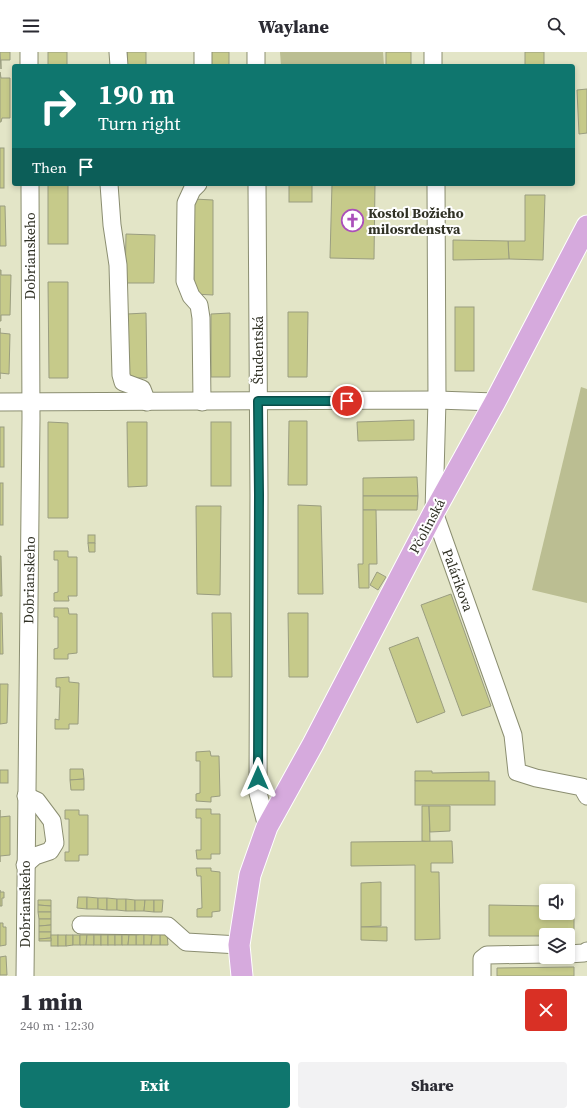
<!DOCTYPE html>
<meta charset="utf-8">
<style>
:root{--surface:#fff;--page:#f2f2f3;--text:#2b2b33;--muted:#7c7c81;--accent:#0f766e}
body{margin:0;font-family:"Source Serif 4",serif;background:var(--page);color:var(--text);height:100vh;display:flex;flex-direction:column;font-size:15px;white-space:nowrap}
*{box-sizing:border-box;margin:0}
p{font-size:13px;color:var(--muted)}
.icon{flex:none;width:22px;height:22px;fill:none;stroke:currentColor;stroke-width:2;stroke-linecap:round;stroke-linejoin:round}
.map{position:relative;height:924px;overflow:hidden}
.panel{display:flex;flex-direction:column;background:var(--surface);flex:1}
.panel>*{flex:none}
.guide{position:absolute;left:12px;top:12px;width:563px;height:122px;border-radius:4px;box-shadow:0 2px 6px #0003;background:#0f766e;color:#fff;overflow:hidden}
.tools{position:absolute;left:539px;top:832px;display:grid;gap:8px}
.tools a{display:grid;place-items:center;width:36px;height:36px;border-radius:4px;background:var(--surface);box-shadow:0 2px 6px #0003;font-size:20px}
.pin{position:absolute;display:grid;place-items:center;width:34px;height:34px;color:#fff;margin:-17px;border:2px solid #fff;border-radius:50%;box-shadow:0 1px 4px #0007}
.me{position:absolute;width:44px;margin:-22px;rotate:0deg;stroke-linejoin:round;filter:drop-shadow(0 0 3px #0008)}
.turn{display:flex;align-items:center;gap:14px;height:84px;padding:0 20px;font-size:18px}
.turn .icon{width:52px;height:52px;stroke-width:2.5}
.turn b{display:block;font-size:28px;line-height:34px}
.then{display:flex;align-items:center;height:38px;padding:0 20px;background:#0003;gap:8px;font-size:15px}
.round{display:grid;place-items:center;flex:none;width:42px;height:42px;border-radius:4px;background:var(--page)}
.summary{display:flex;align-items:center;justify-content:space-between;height:68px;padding:0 20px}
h1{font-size:24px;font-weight:800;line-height:30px}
.cta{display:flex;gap:8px;margin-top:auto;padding:8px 20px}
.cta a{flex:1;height:46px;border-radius:4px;background:var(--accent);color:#fff;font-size:16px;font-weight:800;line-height:46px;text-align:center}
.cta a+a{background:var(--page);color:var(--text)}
header{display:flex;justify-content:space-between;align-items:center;height:52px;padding:0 20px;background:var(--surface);font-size:18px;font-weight:800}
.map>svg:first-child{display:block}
.green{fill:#bbbe92}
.building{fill:#c6ca8a;stroke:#9a9d80}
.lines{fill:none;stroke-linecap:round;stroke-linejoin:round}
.minor-casing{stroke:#8b8e71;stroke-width:19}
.major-casing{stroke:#fff;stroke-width:23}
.minor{stroke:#fff;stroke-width:17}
.major{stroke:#d6aadd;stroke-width:21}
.route-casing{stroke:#0a4d48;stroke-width:10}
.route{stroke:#0f766e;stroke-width:7}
.labels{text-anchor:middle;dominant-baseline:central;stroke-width:4;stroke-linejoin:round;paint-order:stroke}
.poi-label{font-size:14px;font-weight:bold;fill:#303125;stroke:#fff;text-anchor:start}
.street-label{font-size:14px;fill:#303125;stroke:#fff}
</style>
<header><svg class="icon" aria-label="menu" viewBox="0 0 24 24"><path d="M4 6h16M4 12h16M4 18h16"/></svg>Waylane<svg class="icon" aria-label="search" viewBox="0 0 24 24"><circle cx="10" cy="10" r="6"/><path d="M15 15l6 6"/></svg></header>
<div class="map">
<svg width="587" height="924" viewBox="0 0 587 924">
<rect width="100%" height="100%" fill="#e3e5c7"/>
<g class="green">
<path d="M 280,0 L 383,0 L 384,14 L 281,14 Z"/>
<path d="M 581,335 L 587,337 L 587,551 L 532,538 Z"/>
</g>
<g class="building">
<path d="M 0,0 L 10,0 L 10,8 L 1,8 L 1,17 Z"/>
<rect x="48" y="0" width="19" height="14"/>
<rect x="127" y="0" width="19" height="14"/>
<rect x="211" y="0" width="18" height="14"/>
<rect x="386" y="0" width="25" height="14"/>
<rect x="525" y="0" width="19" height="14"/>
<path d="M 0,20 L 1,26 L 10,26 L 10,66 L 2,66 L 1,70 L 0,70 Z"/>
<path d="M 587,37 L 587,81 L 579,82 L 577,38 Z"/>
<rect x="0" y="96" width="4" height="40"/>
<rect x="48" y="132" width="20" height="60"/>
<rect x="289" y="132" width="23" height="18"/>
<path d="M 332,132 L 375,132 L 374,207 L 330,206 Z"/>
<path d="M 525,143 L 545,143 L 543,208 L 509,207 L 508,189 L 525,189 Z"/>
<path d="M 194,147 L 213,148 L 213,243 L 194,242 Z"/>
<path d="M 0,154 L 5,154 L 6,194 L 0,194 Z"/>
<path d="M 126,182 L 155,183 L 154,231 L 125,231 Z"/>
<path d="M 453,188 L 508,189 L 509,207 L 453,208 Z"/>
<path d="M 0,218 L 1,218 L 1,223 L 11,223 L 10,263 L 1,263 L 1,269 L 0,269 Z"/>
<path d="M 48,230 L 68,230 L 68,326 L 49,326 Z"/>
<rect x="455" y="255" width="19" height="64"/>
<path d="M 288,260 L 308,260 L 307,325 L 288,325 Z"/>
<path d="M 146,261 L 147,326 L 127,326 L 127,262 Z"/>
<path d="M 230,261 L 230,325 L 211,325 L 211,262 Z"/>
<path d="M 0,276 L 0,281 L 10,282 L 9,322 L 0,321 L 0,327 Z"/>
<path d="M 414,368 L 414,388 L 358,389 L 357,370 Z"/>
<path d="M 289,369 L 307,369 L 307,433 L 288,433 Z"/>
<path d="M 48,370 L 68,371 L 68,466 L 48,466 Z"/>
<path d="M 127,370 L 147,370 L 147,434 L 128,435 Z"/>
<rect x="211" y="370" width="20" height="64"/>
<rect x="0" y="375" width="4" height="40"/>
<path d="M 417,425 L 418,444 L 363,444 L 363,426 Z"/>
<rect x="0" y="431" width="3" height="42"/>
<path d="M 363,444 L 418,444 L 417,458 L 363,458 Z"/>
<path d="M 298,453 L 321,454 L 323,542 L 298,542 Z"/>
<path d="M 196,454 L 221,454 L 220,543 L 197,542 Z"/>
<path d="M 363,458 L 376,458 L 377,512 L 369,512 L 369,536 L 359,536 L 358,512 L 363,512 Z"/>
<rect x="88" y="483" width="7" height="8"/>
<path d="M 88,491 L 95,491 L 95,500 L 89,500 Z"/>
<path d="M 54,499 L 68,499 L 68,505 L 77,505 L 77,544 L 68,544 L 69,549 L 54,549 L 54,541 L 58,540 L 58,508 L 54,508 Z"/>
<path d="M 0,504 L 1,504 L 2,544 L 0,544 Z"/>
<path d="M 377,520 L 386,525 L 378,538 L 370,533 Z"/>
<path d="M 451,542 L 491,654 L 462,664 L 421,553 Z"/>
<path d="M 54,556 L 68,556 L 69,562 L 77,562 L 77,601 L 68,602 L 68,607 L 54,607 L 54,597 L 58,596 L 58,565 L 54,565 Z"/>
<path d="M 0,561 L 2,561 L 3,602 L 0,602 Z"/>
<path d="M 212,561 L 231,561 L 232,625 L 213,625 Z"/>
<path d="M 288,561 L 308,561 L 308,625 L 289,625 Z"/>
<path d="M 418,585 L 445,660 L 417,671 L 389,596 Z"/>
<path d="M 69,625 L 69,630 L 79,631 L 78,672 L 69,672 L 69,677 L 55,677 L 55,667 L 59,668 L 60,635 L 56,635 L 56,626 Z"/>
<path d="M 0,632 L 8,632 L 7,671 L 0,672 Z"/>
<path d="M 210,699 L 211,704 L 219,704 L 220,744 L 211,745 L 211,750 L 196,749 L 196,742 L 200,741 L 200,709 L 196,709 L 196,700 Z"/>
<path d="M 70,717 L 83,717 L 84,727 L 70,728 Z"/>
<rect x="0" y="718" width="8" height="13"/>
<path d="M 415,719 L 432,719 L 432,721 L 489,720 L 489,729 L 415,729 Z"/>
<path d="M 84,727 L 84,738 L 71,738 L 70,728 Z"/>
<rect x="415" y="729" width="80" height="24"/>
<path d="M 422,754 L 429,754 L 430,790 L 422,789 Z"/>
<path d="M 429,754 L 450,754 L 450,779 L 430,780 Z"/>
<path d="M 196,757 L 211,757 L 211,762 L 220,762 L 220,802 L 211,802 L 211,807 L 197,807 L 196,798 L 201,798 L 201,766 L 196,766 Z"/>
<path d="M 0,758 L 0,765 L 10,764 L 10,803 L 0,804 L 0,810 Z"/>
<path d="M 65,758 L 79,758 L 79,763 L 88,763 L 88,803 L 79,803 L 79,809 L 65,809 L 65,800 L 69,800 L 69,767 L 65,767 Z"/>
<path d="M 452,789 L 453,811 L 431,811 L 431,820 L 439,820 L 440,887 L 415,888 L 415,813 L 351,814 L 351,790 Z"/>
<path d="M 196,816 L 211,816 L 211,819 L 220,820 L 220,859 L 212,860 L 212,865 L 197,865 L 197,857 L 202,856 L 201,824 L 197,824 Z"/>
<path d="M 381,830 L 381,874 L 361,875 L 361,831 Z"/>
<path d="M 0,838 L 0,840 L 4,840 L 4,846 L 2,846 L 2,854 L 0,854 Z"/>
<path d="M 78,845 L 87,845 L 87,857 L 77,856 Z"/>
<path d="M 87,845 L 98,846 L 98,857 L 87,857 Z"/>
<path d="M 98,846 L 107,846 L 107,858 L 98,857 Z"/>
<path d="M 107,846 L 117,847 L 117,858 L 107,858 Z"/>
<path d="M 117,847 L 126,847 L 126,859 L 117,858 Z"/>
<path d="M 126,847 L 135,848 L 135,859 L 126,859 Z"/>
<path d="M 38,848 L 51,848 L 51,854 L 38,853 Z"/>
<path d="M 135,848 L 145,848 L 144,859 L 135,859 Z"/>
<path d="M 145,848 L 154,848 L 154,860 L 144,859 Z"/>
<path d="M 154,848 L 163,848 L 162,860 L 154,860 Z"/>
<path d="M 38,853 L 51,854 L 51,860 L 38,860 Z"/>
<path d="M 489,853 L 546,854 L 546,861 L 568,861 L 568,854 L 574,854 L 574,884 L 546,883 L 546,884 L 489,884 Z"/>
<path d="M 38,860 L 51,860 L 51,867 L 39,867 Z"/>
<path d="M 39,867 L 51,867 L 51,873 L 39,874 Z"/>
<path d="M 0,871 L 3,871 L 3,875 L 6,875 L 6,893 L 0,894 Z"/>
<path d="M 51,873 L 51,880 L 39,880 L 39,874 Z"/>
<path d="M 361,875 L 387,875 L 387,889 L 361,888 Z"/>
<path d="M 39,880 L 51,880 L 51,886 L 39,887 Z"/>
<path d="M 144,882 L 144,893 L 136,893 L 136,883 Z"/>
<path d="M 144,882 L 152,883 L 151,893 L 144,893 Z"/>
<path d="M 160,882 L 167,882 L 168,893 L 160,893 Z"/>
<path d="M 160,882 L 160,893 L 151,893 L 152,883 Z"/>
<rect x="51" y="883" width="7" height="11"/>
<rect x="58" y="883" width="8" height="11"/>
<path d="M 66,883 L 73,883 L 73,893 L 66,894 Z"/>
<rect x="73" y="883" width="7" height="10"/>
<path d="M 80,883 L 87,883 L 86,893 L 80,893 Z"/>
<path d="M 87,883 L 94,883 L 94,893 L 86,893 Z"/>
<rect x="94" y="883" width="7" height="10"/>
<rect x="101" y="883" width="7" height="10"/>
<rect x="108" y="883" width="7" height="10"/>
<rect x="115" y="883" width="7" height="10"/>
<path d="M 122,883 L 129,883 L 128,893 L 122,893 Z"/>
<path d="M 129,883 L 136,883 L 136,893 L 128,893 Z"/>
<path d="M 51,886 L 51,889 L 39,889 L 39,887 Z"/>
<path d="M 6,904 L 7,923 L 0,923 L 0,905 Z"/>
<path d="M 574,915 L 574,924 L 497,924 L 497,916 Z"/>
</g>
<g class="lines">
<defs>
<g id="minor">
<path d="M 29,0 L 29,14"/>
<path d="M 118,0 L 119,14"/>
<path d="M 203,0 L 203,14"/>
<path d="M 256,0 L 256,14"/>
<path d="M 433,0 L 433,14"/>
<path d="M 109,132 L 112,173 L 118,213 L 121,323 L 123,330 L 142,337 L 147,350"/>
<path d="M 198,132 L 192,138 L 186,151 L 185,229 L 191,244 L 199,253 L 201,266 L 202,350"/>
<path d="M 257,132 L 259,443 L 258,741 L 267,775"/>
<path d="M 436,132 L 437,348 L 434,460 L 513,683 L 517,720 L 536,726 L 582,735 L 587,744"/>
<path d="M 0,350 L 437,348 L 495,350"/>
<path d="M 25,813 L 35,804 L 50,799 L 55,791 L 52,769 L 37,749 L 26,744"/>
<path d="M 81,873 L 168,874 L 186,890 L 239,893"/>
<path d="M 568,902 L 584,901 L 587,899"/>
<path d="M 25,924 L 31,366 L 30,132"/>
<path d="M 482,924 L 482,907 L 487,903 L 546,902"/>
</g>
<path id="major" d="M 242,924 L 239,893 L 250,823 L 267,775 L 313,692 L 434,460 L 495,350 L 587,174"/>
</defs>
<use href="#minor" class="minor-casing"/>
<use href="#major" class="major-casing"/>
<use href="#minor" class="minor"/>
<use href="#major" class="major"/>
</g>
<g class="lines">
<defs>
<path id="route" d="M 258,726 L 259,443 L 258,349 L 347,349"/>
</defs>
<use href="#route" class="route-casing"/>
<use href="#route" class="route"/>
</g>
<defs>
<symbol id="church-ring" viewBox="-11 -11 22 22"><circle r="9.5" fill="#fff" stroke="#ab4fba" stroke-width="1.5"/><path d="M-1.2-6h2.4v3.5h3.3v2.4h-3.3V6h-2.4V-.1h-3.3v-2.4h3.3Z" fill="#ab4fba"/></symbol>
</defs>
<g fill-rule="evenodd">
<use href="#church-ring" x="340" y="156" width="25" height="25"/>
</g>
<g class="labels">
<g class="poi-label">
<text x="368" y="161">Kostol Božieho<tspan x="368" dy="16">milosrdenstva</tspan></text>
</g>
<g class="street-label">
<text transform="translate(30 204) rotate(-90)">Dobrianskeho</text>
<text transform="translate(258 298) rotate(-90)">Študentská</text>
<text transform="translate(427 474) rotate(-62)">Pčolinská</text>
<text transform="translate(29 528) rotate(-89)">Dobrianskeho</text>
<text transform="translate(458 528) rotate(70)">Palárikova</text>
<text transform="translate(25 852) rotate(-90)">Dobrianskeho</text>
</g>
</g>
</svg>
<div class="tools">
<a><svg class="icon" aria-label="sound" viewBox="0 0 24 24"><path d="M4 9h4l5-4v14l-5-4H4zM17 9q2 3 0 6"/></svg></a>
<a><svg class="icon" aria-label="layers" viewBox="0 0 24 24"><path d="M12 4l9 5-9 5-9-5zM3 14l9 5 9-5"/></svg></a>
</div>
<div class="pin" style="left:347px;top:349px;background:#d93025"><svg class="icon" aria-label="arrive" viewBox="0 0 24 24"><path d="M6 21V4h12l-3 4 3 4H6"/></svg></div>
<svg class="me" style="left:258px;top:726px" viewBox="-20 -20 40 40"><path d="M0-17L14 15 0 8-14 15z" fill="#0f766e" stroke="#fff" stroke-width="4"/></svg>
<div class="guide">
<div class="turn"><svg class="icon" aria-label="right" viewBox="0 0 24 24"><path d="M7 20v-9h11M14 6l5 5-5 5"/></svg><div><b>190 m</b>Turn right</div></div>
<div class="then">Then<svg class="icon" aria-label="arrive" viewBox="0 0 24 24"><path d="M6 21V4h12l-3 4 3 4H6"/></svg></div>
</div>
</div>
<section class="panel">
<div class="summary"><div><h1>1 min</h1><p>240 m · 12:30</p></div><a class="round" style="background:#d93025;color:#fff"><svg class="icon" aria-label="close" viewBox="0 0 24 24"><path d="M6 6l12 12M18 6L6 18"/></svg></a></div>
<div class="cta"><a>Exit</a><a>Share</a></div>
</section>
